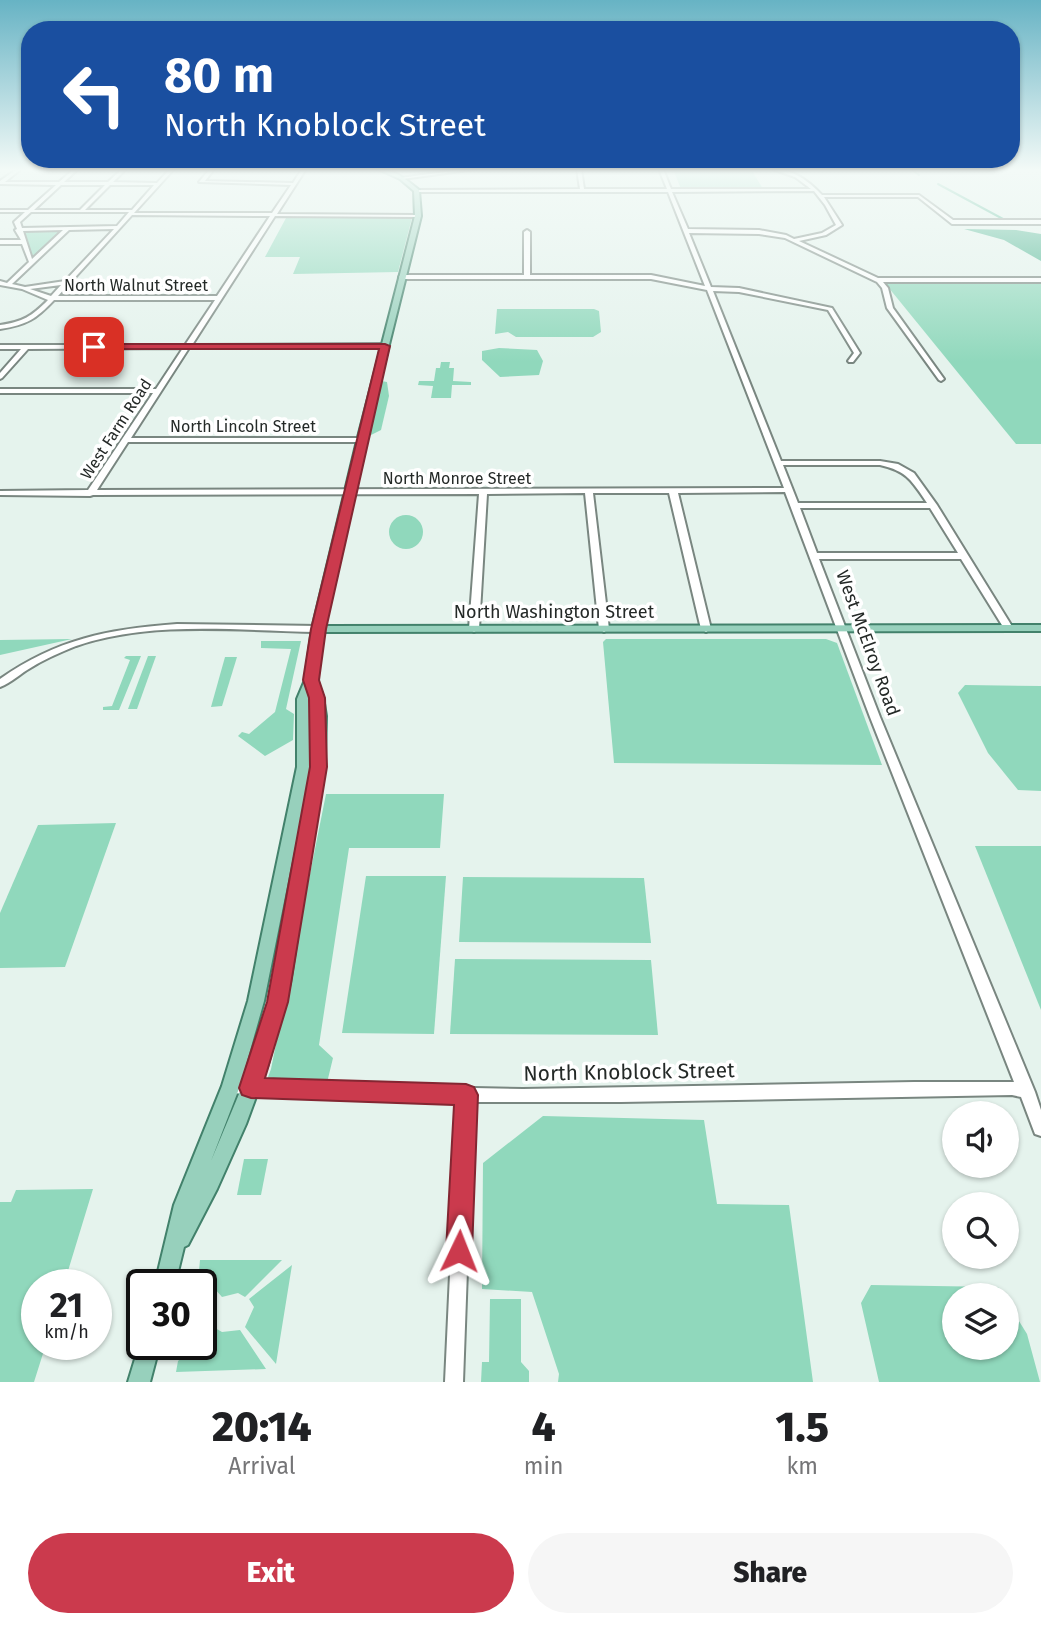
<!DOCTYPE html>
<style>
:root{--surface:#fff;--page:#f6f6f6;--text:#202124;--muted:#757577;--accent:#cb3a4d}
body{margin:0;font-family:"Fira Sans",sans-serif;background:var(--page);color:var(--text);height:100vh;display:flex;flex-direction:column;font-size:26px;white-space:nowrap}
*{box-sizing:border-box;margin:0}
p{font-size:23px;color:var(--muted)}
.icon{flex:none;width:38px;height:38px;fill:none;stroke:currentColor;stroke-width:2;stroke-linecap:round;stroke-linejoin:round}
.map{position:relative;height:1382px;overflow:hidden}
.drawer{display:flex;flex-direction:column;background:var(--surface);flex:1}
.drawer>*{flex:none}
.top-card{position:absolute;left:21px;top:21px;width:999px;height:147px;border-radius:28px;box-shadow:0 2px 5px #0004;background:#1a4fa0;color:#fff;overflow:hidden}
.buttons{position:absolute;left:942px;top:1101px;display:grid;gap:14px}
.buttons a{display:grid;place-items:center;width:77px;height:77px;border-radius:50%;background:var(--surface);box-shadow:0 2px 5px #0004;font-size:35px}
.speed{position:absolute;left:21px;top:1269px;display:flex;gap:14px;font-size:35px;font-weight:700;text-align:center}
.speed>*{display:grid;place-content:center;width:91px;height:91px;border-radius:50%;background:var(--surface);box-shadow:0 2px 5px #0004;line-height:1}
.speed small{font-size:18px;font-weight:400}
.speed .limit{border:4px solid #111;border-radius:10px;background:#fff;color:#111}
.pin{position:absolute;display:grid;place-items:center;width:60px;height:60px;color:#fff;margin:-30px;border-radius:14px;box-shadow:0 4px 10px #0006}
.me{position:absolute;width:77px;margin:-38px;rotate:2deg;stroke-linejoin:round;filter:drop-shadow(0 0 5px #0008)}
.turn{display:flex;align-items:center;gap:24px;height:147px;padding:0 28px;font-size:32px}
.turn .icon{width:91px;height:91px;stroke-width:2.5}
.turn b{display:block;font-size:49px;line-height:60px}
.eta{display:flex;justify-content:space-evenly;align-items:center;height:119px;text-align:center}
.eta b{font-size:42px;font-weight:800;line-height:49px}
.action{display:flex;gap:14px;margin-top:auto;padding:14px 28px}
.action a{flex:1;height:80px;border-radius:42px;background:var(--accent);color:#fff;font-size:28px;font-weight:800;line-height:80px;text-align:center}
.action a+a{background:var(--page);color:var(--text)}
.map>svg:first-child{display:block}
.green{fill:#90d8bc}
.water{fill:#47b18d}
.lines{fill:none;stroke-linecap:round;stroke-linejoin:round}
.stream{stroke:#47b18d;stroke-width:2}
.minor-casing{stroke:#798680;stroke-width:4}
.major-casing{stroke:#42816b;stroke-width:4}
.minor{fill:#fff;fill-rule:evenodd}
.major{fill:#97d0bc;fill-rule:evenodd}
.route{fill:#cb3a4d;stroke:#842632;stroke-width:2}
.labels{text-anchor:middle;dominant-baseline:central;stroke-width:7;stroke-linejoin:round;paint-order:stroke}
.far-street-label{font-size:16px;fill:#242927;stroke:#fff}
.street-label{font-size:18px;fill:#242927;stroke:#fff}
.near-street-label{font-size:21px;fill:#242927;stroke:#fff}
</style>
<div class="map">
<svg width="1041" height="1382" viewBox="0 0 1041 1382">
<rect width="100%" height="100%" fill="#e5f3ed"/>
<g class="green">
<path d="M 673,169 L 751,169 L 763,189 L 681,189 Z"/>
<path d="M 286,218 L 412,218 L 398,272 L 293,274 L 300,257 L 265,257 Z"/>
<path d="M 57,230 L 61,231 L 31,258 L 23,231 Z"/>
<path d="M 884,282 L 1041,282 L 1041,444 L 1016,444 Z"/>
<path d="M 497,309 L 594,309 L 599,311 L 601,332 L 593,337 L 516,337 L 508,332 L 495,334 Z"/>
<path d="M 499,348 L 537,350 L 543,361 L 539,375 L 500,377 L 482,360 L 482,351 Z"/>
<path d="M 441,362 L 450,362 L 449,368 L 454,368 L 453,381 L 471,382 L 471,385 L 452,385 L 451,398 L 431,398 L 433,386 L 418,385 L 419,381 L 434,381 L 436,368 L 440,368 Z"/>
<path d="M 376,380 L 387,382 L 389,396 L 381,430 L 361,440 Z"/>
<circle cx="406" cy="532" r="17"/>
<path d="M 72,639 L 0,655 L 0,640 Z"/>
<path d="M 606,639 L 826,639 L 837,643 L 882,765 L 614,763 L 603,642 Z"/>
<path d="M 261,641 L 301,641 L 286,709 L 294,714 L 293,740 L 265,756 L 238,736 L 242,732 L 249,734 L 275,712 L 291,649 L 261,648 Z"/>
<path d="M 126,656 L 141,656 L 119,710 L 103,710 L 103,707 L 112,706 L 130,660 L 124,658 Z"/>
<path d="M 148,656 L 156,656 L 137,709 L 128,709 Z"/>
<path d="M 225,657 L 237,657 L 222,706 L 211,707 Z"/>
<path d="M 965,685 L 1041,686 L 1041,791 L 1018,790 L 988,753 L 958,693 Z"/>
<path d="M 326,794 L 444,794 L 440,848 L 349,848 L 319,1045 L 333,1058 L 325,1091 L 264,1088 L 271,1069 Z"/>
<path d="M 116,823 L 65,967 L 0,968 L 0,913 L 38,825 Z"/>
<path d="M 975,846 L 1041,846 L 1041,1010 Z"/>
<path d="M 366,876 L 446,876 L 434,1034 L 342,1033 Z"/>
<path d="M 463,877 L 644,878 L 651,943 L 459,942 Z"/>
<path d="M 455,959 L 651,960 L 658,1035 L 450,1034 Z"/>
<path d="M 543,1116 L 704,1120 L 717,1204 L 789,1205 L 813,1382 L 558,1382 L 559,1374 L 532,1292 L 482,1289 L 483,1163 Z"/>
<path d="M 244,1159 L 268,1159 L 261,1195 L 237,1195 Z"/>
<path d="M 93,1189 L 64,1284 L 37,1284 L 37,1344 L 46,1344 L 34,1382 L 0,1382 L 0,1202 L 11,1202 L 16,1190 Z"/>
<path d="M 200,1260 L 282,1260 L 245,1297 L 238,1293 L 222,1297 L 199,1271 Z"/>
<path d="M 292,1265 L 276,1364 L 245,1327 L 254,1307 L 249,1299 Z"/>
<path d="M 871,1285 L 998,1287 L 1003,1295 L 954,1295 L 954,1348 L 1006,1348 L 1006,1300 L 1027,1334 L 1040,1382 L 879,1382 L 861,1303 Z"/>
<path d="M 490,1299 L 521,1299 L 521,1362 L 529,1371 L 529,1382 L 481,1382 L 482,1362 L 489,1362 Z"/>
<path d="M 215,1328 L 222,1332 L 240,1330 L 266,1369 L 176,1372 L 178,1361 L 197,1344 L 201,1344 L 201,1340 Z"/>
</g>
<path class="water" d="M 964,229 L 1016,230 L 1041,234 L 1041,261 L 1004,240 Z"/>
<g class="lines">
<g class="stream">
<path d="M 911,169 L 919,175"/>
<path d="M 938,184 L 1003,219"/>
</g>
<defs>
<g id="minor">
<path d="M 17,169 L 21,169 L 5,182 L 59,182 L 74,169 L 78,169 L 64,182 L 108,182 L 122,169 L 126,169 L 113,182 L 157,183 L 170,169 L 174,169 L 134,213 L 272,213 L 291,185 L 199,182 L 210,169 L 214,169 L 205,181 L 293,183 L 302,169 L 306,169 L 277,214 L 418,215 L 420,216 L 418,217 L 275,216 L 192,345 L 385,344 L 388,346 L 385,348 L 189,348 L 131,438 L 364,438 L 364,442 L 128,442 L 97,490 L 784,488 L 707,290 L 651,279 L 402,279 L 399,277 L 402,275 L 524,275 L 524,232 L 527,230 L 530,232 L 530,275 L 651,275 L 705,286 L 668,192 L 417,192 L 415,190 L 580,189 L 577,169 L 581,169 L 584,189 L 667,189 L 659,169 L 663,169 L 671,189 L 811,189 L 795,177 L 772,169 C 791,168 809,181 822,195 L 919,195 L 953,220 L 1041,220 L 1041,224 L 952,224 L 918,197 L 824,197 L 842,225 L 826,235 L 799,241 L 878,278 L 1041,278 L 1041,282 L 883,282 L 888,288 L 893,308 L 944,379 L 941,381 L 939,380 L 887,308 L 882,288 L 877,282 L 785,238 L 759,234 L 689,233 L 711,287 L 739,288 L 832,308 L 860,353 L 853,362 L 849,362 L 848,361 L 854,353 L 828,310 L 739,292 L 713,291 L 781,461 L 880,461 L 898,464 L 914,473 L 937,505 L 1013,628 L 1011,630 L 1005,630 L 961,559 L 819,559 L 880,717 L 1035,1092 L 1041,1110 L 1041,1136 L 1035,1134 L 1021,1097 L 1012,1095 L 621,1102 L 473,1102 L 463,1382 L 445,1382 L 458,1102 L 328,1099 L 231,1093 L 226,1091 L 223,1086 L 226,1081 L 231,1079 L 328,1085 L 523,1089 L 914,1082 L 1014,1082 L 870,717 L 785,492 L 678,493 L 711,629 L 706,632 L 701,629 L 669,493 L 593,493 L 609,629 L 604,632 L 599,629 L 585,493 L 487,494 L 479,629 L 474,632 L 469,629 L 479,494 L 93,495 L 90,496 L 0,495 L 0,491 L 88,490 L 153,393 L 0,393 L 0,389 L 156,389 L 183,348 L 28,349 L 2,378 L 0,379 L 0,373 L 21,349 L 0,349 L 0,345 L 185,345 L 215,300 L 54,300 C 36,319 27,325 0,329 L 0,325 C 23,322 32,316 48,300 L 22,289 L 0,285 L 0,281 L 7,283 L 29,262 L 22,244 L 0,244 L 0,240 L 21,240 L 15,230 L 17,229 L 14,222 L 25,212 L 0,212 L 0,210 L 28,210 L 56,185 L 0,184 L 0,181 ZM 61,185 L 105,185 L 80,210 L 34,210 ZM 110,185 L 154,185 L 132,210 L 85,210 ZM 814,191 L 825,205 L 836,225 L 822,233 L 794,239 L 786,235 L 759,230 L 688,229 L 672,192 ZM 31,212 L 129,212 L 117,226 L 22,228 L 20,222 ZM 132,215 L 270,216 L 217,296 L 58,296 ZM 114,229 L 65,281 L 25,287 L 12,284 L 69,230 ZM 63,230 L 32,259 L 23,231 ZM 61,285 L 51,296 L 30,289 ZM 783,465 L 880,465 C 907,471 912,481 927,503 L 798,503 ZM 800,508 L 930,508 L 958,553 L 817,553 Z"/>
<path d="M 466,169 L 476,169 L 402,179 L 400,178 Z"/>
<path d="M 177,624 L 318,626 L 323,629 L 318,632 C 239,631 152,620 76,646 C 61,652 45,659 32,667 C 21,673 11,683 0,687 L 0,679 C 57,639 108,629 177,624 Z"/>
</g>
<g id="major">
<path d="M 378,169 C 394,169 407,180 419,190 L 421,216 L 364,445 L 324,626 L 1041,625 L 1041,631 L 323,632 L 317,680 L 323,697 L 326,716 L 325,757 L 290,983 L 268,1064 L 246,1124 L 217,1189 L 188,1245 L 184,1247 L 175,1284 L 155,1284 L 174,1205 L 222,1086 L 248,1001 L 297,767 L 297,699 L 305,680 L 312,629 L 356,445 L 415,216 L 414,191 L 400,179 ZM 310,697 C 314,725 313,751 309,778 L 282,941 L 269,1004 L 239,1094 L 211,1161 L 240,1086 L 264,1001 L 311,767 Z"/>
<path d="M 142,1336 L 142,1344 L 160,1344 L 150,1382 L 128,1382 Z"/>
</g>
</defs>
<use href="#minor" class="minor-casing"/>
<use href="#major" class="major-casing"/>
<use href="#minor" class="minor"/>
<use href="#major" class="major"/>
</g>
<linearGradient id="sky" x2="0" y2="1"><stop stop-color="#67b3c4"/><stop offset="0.47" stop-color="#f3faf7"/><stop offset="1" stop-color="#f3faf7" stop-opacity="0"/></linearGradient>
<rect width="1041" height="362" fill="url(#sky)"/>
<path class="route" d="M 94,344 L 385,344 L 390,346 L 326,629 L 319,680 L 325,698 L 327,767 L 288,1002 L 265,1078 L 466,1084 L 474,1087 L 478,1095 L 472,1251 L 468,1261 L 459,1264 L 450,1261 L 446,1251 L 454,1105 L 251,1098 L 242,1095 L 239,1088 L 267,1002 L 310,767 L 309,698 L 303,680 L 311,629 L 379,349 L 91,349 Z"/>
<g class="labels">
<g class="far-street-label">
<text x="136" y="285">North Walnut Street</text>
<text x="243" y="426">North Lincoln Street</text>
<text transform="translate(116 429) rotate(-57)">West Farm Road</text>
<text x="457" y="478">North Monroe Street</text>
</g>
<g class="street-label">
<text x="554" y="612">North Washington Street</text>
<text transform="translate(868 643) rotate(70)">West McElroy Road</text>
</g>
<g class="near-street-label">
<text transform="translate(629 1072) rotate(-1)">North Knoblock Street</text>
</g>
</g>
</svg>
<div class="buttons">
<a><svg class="icon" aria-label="sound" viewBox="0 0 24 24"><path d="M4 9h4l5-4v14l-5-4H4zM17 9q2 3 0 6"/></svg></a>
<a><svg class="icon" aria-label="search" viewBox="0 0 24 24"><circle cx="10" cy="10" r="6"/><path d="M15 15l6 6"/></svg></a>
<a><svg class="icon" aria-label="layers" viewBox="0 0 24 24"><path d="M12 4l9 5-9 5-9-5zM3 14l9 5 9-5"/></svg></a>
</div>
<div class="speed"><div>21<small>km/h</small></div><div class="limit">30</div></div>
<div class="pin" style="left:94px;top:347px;background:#d93025"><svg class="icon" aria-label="arrive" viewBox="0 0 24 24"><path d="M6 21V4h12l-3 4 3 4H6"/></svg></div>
<svg class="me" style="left:459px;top:1251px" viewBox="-20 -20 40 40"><path d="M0-17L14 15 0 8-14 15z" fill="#cb3a4d" stroke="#fff" stroke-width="4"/></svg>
<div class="top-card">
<div class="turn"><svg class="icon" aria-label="left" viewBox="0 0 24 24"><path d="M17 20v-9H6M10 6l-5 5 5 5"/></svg><div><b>80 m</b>North Knoblock Street</div></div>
</div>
</div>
<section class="drawer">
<div class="eta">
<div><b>20:14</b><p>Arrival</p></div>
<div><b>4</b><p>min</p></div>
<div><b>1.5</b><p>km</p></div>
</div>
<div class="action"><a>Exit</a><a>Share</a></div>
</section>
